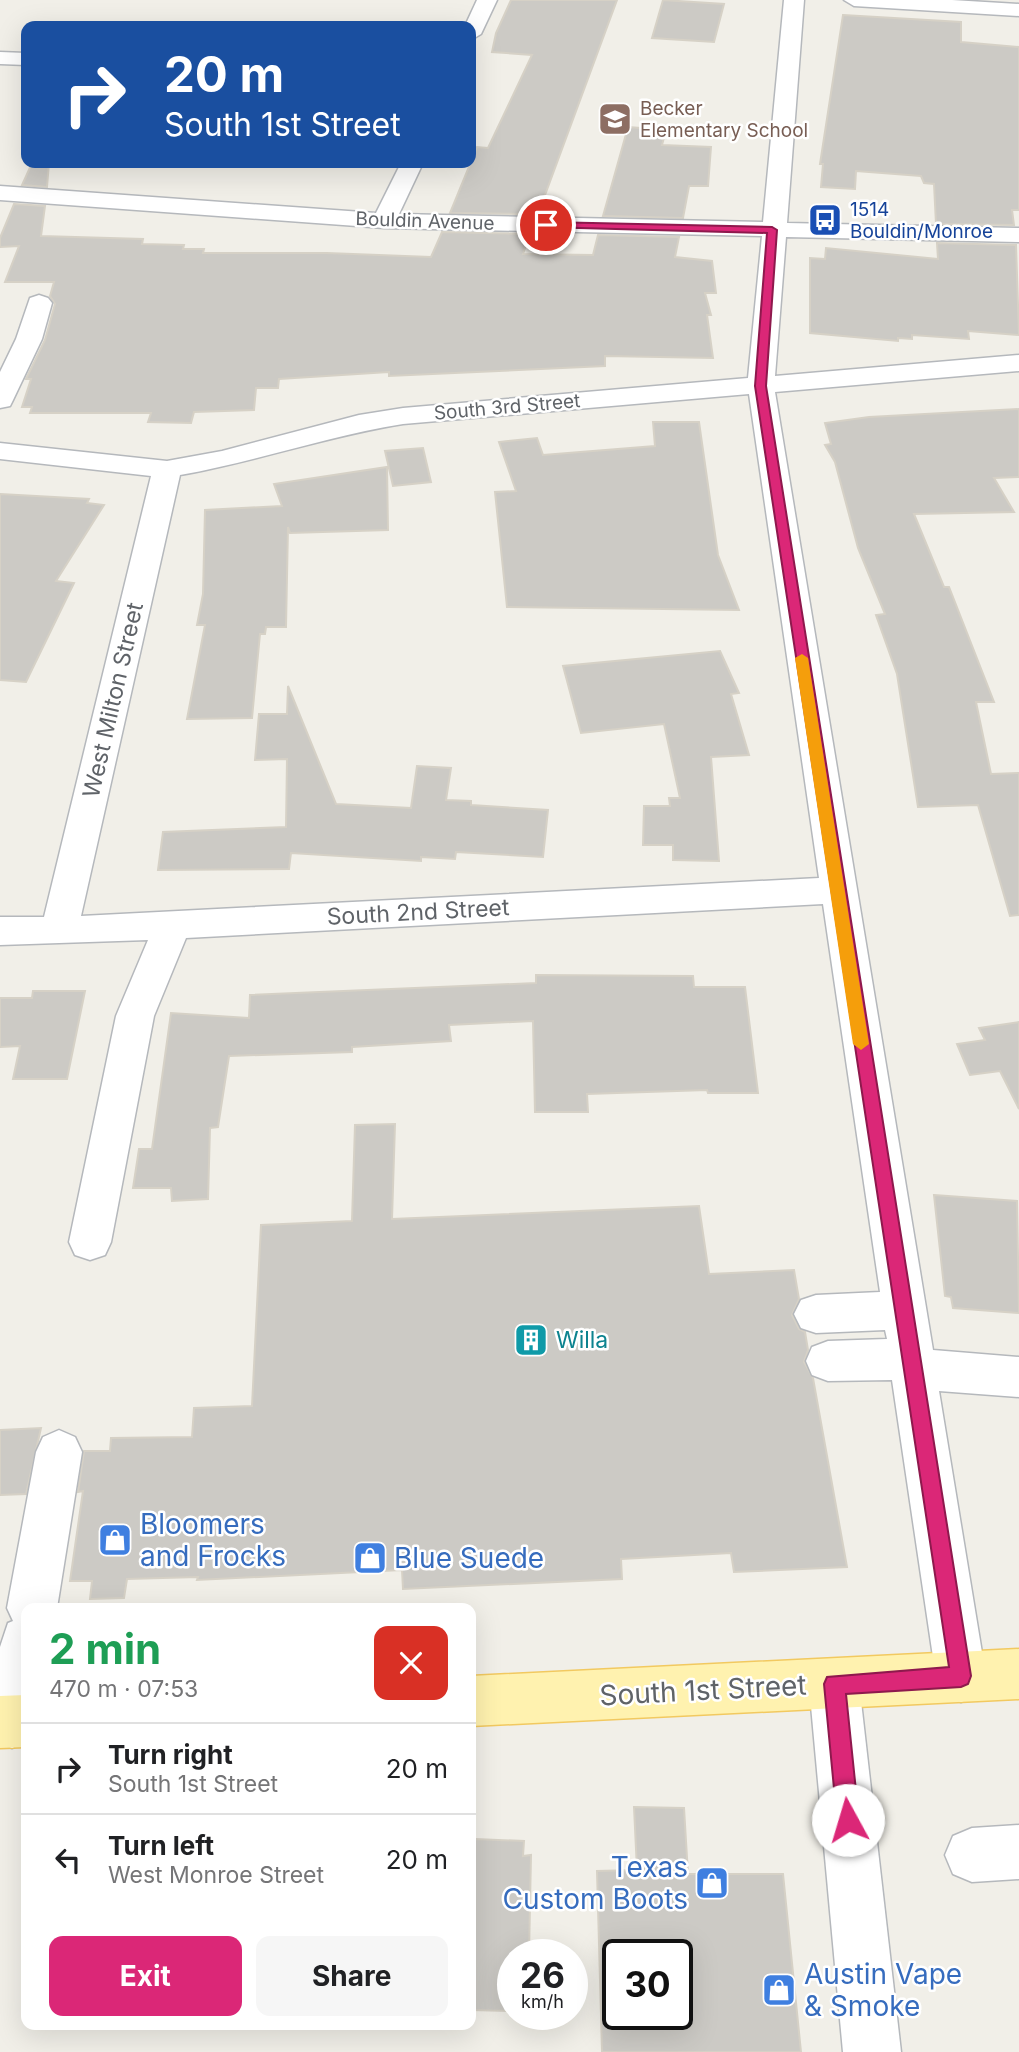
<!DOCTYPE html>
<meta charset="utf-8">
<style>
:root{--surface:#fff;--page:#f6f6f6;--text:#202124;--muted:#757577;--line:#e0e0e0;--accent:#db2777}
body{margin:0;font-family:Inter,sans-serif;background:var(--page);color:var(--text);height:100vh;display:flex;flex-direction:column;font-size:26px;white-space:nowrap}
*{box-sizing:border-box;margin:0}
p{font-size:23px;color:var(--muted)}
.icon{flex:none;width:38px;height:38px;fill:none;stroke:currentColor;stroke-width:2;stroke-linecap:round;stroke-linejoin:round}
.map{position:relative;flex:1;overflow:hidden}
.sheet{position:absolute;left:21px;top:1603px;width:455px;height:427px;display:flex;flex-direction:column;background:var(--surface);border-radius:14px;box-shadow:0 7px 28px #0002}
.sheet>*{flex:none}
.top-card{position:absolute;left:21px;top:21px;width:455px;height:147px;border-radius:14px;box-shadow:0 7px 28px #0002;background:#1a4fa0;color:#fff;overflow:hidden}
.speed{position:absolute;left:497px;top:1939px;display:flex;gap:14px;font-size:35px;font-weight:700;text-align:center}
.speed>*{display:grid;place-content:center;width:91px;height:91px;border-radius:50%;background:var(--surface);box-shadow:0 7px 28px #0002;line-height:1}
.speed small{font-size:18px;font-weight:400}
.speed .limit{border:4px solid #111;border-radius:10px;background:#fff;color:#111}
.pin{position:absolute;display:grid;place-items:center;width:60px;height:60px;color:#fff;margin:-30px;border:4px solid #fff;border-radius:50%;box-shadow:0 2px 7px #0007}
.me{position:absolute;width:77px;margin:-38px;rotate:354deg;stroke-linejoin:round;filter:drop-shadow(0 0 5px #0008)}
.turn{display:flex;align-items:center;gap:24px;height:147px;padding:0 28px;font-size:32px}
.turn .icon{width:91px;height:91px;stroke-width:2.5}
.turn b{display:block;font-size:49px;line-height:60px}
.round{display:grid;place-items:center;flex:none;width:74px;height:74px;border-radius:14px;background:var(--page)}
.overview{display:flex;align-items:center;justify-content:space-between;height:119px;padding:0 28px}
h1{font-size:42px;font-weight:700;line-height:52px;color:#1e9e55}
.action{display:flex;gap:14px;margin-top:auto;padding:14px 28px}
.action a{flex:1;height:80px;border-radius:14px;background:var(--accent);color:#fff;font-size:28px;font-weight:700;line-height:80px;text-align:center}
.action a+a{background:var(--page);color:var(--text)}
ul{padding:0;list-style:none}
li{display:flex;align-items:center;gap:21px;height:91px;padding:0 28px;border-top:2px solid var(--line)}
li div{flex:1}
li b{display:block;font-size:26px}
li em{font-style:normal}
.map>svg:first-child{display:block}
.building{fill:#cccac5;stroke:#d6d1c6;stroke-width:2;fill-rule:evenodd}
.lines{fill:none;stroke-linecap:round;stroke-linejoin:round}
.minor-casing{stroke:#b5b8bc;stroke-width:3}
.major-casing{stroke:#f2c960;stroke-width:3}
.minor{fill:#fff;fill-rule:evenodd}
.major{fill:#fff2af;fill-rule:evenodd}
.route{fill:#db2777;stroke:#8e194d;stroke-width:2}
.slow{fill:#f59e0b}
.labels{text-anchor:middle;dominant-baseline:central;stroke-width:5;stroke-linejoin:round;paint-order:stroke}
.far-education-label{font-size:19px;fill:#785e54;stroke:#fff;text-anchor:start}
.far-transit-label{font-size:19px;fill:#164399;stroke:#fff;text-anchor:start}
.far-street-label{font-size:19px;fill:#5f6368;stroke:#fff}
.street-label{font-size:23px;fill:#5f6368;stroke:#fff}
.culture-label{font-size:23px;fill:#0d838f;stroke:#fff;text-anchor:start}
.near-shop-label{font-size:28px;fill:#366cbe;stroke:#fff;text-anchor:start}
.near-street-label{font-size:28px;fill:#5f6368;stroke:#fff}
</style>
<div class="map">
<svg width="1019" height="2052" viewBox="0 0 1019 2052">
<rect width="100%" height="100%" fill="#f1efe8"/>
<g class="building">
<path d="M 511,0 L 617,0 L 538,214 L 450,213 L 477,147 L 488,148 L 532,55 L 492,52 L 496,33 Z"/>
<path d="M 663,0 L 724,4 L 714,42 L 652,38 Z"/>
<path d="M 843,15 L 961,22 L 961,42 L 1019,47 L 1019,210 L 1012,210 L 1014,225 L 936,224 L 934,184 L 924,183 L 921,176 L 856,171 L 855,189 L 821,187 L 823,164 L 820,164 Z"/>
<path d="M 628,127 L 666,130 L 662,145 L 711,147 L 708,186 L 689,186 L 683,218 L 603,216 Z"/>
<path d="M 32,163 L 49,163 L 47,187 L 22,185 Z"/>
<path d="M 14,204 L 45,206 L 41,236 L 143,239 L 142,244 L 184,245 L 183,249 L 204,249 L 203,253 L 327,253 L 431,257 L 442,232 L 530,234 L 523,254 L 593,255 L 598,235 L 679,237 L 675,257 L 712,261 L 716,293 L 705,293 L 711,315 L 707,315 L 713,358 L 605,356 L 605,366 L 389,376 L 389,372 L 279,379 L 278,388 L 256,388 L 254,410 L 194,412 L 191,423 L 148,422 L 151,413 L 30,413 L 32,407 L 22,407 L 31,379 L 26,379 L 45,340 L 55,304 L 50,296 L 54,282 L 5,282 L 19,246 L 0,247 L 0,238 Z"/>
<path d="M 937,243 L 1016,245 L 1019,335 L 968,331 L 969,339 L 912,335 L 912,339 L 898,338 L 898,341 L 810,333 L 810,258 L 825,259 L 826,248 L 938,259 Z"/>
<path d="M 1019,409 L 1019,477 L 994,478 L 1014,512 L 914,514 L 944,587 L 949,587 L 994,702 L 976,702 L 991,774 L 1019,773 L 1019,915 L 1010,916 L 978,805 L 918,807 L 897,674 L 876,615 L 885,614 L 858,548 L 835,462 L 825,445 L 831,444 L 825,423 L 869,417 Z"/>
<path d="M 653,422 L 699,422 L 718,555 L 739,610 L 507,607 L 495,492 L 516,491 L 499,442 L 537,438 L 543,455 L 655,446 Z"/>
<path d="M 423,448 L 431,482 L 393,486 L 385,451 Z"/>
<path d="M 387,467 L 388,530 L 290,533 L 288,527 L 286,627 L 266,627 L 265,634 L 260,634 L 252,718 L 187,719 L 205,625 L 197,625 L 203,594 L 205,510 L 282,506 L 274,484 Z"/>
<path d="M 0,494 L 89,499 L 87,503 L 104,505 L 56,581 L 74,583 L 26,682 L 0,680 Z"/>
<path d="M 720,651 L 739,693 L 731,694 L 749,755 L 711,757 L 719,861 L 673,860 L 673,845 L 643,845 L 644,806 L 670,806 L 669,798 L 680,798 L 664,724 L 581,733 L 563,666 Z"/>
<path d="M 288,686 L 336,804 L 411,808 L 417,766 L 451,768 L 446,800 L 471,801 L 471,805 L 548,810 L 543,857 L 456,852 L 455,859 L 421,857 L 421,861 L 291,853 L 289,869 L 158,870 L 163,832 L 286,827 L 287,759 L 255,760 L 259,714 L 287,714 Z"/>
<path d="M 536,975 L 693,976 L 694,987 L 745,987 L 758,1093 L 708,1093 L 707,1090 L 587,1094 L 588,1112 L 535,1112 L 533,1021 L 449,1025 L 451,1041 L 352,1047 L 352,1052 L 229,1056 L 218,1127 L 210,1128 L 208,1199 L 172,1201 L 171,1188 L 133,1188 L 139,1149 L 152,1149 L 171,1013 L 249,1018 L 250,995 L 536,983 Z"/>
<path d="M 33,991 L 85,991 L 67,1079 L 13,1079 L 20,1046 L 0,1047 L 0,998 L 32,998 Z"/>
<path d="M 1019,1022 L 1019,1109 L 1000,1071 L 970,1075 L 957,1044 L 985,1040 L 979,1028 Z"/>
<path d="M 395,1124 L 392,1219 L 699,1206 L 709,1274 L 794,1270 L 799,1299 L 792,1315 L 799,1329 L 805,1332 L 808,1350 L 804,1362 L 813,1378 L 847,1567 L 734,1572 L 731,1553 L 621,1559 L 622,1579 L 403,1589 L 402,1570 L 197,1580 L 198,1577 L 127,1579 L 124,1598 L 90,1599 L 92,1581 L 70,1581 L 83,1491 L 78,1492 L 84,1451 L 110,1451 L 111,1438 L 192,1437 L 194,1408 L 252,1406 L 261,1225 L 352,1221 L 355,1125 Z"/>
<path d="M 934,1195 L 1017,1201 L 1019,1313 L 953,1308 L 951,1297 L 945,1296 Z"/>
<path d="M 41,1428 L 26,1494 L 0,1495 L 0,1430 Z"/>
<path d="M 634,1807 L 684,1808 L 688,1874 L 783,1874 L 801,2052 L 602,2052 L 597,1871 L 637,1870 ZM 618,1955 L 677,1955 L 677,2014 L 618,2014 Z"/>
<path d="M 475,1839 L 524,1841 L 523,1856 L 531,1855 L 529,1955 L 513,1955 L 513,2011 L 471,2010 L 471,1854 L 473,1854 Z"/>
</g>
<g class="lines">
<defs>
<g id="minor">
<path d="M 477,0 L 497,0 L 481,34 L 471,40 L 471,26 L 465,26 Z"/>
<path d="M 784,0 L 804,0 L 787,223 L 1019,228 L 1019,242 L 786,237 L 775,376 L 1019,355 L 1019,371 L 775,392 L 933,1350 L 1019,1357 L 1019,1397 L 939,1391 L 986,1677 L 979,1695 L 961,1702 L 943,1695 L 936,1677 L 892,1380 L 828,1381 L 812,1375 L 806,1361 L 812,1347 L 828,1341 L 887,1339 L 885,1330 L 816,1333 L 801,1328 L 794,1314 L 801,1300 L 816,1295 L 880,1292 L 823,904 L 186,938 L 154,1016 L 111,1242 L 105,1255 L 90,1260 L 75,1255 L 69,1242 L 116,1016 L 148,940 L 0,945 L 0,917 L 44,917 L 151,476 L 0,459 L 0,443 L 167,461 L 222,451 L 359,415 L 403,408 L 748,378 L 762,236 L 384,228 L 0,200 L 0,186 L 376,213 L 401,163 L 423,163 L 399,214 L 763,222 ZM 749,394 L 819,878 L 81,916 L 180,475 C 255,462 327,436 403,424 Z"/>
<path d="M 844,0 L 952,0 L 1019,4 L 1019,16 L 854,6 Z"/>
<path d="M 0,52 L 26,53 L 26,65 L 0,64 Z"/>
<path d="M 39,295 L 48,298 L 52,303 L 42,339 L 13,400 L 10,406 L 0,408 L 0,372 L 16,339 L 30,298 Z"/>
<path d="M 59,1430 L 75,1437 L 82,1452 L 57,1608 L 26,1608 L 26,1742 L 12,1748 L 0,1743 L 0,1647 L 8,1623 L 13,1621 L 7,1608 L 36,1452 L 43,1437 Z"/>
<path d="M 834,1659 L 852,1666 L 859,1684 L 901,2052 L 843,2052 L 809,1684 L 816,1666 Z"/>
<path d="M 1019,1825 L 1019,1879 L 972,1882 L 953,1874 L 945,1855 L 953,1836 L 972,1828 Z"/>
</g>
<g id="major">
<path d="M 1019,1649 L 1019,1699 L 471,1726 L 471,1676 Z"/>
<path d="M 26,1695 L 26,1747 L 0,1748 L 0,1696 Z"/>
</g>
</defs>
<use href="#minor" class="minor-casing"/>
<use href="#major" class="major-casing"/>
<use href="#minor" class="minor"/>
<use href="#major" class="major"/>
</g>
<path class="route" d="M 546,222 L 772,227 L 777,230 L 766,386 L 971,1676 L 968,1684 L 961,1687 L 846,1694 L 859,1820 L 856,1828 L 848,1831 L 840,1828 L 837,1820 L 824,1684 L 827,1677 L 949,1667 L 755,386 L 767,233 L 543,227 Z"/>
<path class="slow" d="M 802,654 L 808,658 L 869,1044 L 861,1050 L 853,1044 L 795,658 Z"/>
<defs>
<symbol id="school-square" viewBox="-11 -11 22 22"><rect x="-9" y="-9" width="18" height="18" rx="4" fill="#8d6e63" stroke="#fff"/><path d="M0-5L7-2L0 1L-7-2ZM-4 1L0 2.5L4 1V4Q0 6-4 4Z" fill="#fff"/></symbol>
<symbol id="bus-square" viewBox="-11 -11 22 22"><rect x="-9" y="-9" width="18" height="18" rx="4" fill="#1a4fb4" stroke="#fff"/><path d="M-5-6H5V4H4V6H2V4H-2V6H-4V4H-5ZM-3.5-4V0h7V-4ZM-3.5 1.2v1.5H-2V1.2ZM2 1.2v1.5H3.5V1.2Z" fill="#fff"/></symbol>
<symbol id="building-square" viewBox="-11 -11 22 22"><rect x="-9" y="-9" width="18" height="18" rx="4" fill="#0f9aa8" stroke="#fff"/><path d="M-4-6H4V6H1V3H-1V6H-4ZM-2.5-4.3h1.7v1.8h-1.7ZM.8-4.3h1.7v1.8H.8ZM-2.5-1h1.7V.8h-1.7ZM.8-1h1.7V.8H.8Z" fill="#fff"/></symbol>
<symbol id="shop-square" viewBox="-11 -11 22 22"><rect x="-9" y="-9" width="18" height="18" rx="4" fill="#3f7fe0" stroke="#fff"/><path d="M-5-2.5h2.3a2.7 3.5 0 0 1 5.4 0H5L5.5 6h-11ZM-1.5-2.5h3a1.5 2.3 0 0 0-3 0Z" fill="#fff"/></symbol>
</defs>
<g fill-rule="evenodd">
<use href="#school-square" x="596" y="100" width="38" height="38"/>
<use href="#bus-square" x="806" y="201" width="38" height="38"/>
<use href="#building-square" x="512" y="1321" width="38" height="38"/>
<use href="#shop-square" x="96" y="1521" width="38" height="38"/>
<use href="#shop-square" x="351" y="1539" width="38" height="38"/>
<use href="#shop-square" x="693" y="1864" width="38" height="38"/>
<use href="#shop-square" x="760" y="1971" width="38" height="38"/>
</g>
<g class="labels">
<g class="far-education-label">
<text x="640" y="108">Becker<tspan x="640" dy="22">Elementary School</tspan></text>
</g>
<g class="far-transit-label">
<text x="850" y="209">1514<tspan x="850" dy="22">Bouldin/Monroe</tspan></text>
</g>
<g class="far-street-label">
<text transform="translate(425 221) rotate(2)">Bouldin Avenue</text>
<text transform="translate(507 407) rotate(-5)">South 3rd Street</text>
</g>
<g class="street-label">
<text transform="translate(113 700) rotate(-77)">West Milton Street</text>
<text transform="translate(418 912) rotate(-3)">South 2nd Street</text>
</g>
<g class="culture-label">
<text x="556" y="1340">Willa</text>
</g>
<g class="near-shop-label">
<text x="140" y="1524">Bloomers<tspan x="140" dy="32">and Frocks</tspan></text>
<text x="394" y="1558">Blue Suede</text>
<text x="688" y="1867" text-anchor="end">Texas<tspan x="688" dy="32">Custom Boots</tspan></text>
<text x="804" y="1974">Austin Vape<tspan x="804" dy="32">&amp; Smoke</tspan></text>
</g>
<g class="near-street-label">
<text transform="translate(703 1690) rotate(-3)">South 1st Street</text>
</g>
</g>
</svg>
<div class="speed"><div>26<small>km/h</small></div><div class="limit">30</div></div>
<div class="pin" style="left:546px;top:225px;background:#d93025"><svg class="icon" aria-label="arrive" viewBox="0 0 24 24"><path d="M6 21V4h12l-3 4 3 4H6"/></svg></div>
<svg class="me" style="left:848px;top:1820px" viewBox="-20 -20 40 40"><circle r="19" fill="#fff"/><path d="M0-13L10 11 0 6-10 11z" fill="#db2777"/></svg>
<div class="top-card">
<div class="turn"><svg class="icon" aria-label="right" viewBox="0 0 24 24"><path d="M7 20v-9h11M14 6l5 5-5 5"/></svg><div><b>20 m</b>South 1st Street</div></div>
</div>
<section class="sheet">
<div class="overview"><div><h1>2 min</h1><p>470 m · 07:53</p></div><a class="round" style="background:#d93025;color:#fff"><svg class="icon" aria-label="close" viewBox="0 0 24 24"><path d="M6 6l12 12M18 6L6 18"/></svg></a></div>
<ul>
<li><svg class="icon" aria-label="right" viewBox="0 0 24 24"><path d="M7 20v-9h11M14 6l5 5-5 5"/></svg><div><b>Turn right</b><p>South 1st Street</p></div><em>20 m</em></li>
<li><svg class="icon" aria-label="left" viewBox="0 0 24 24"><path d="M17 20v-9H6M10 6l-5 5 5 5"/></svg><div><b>Turn left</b><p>West Monroe Street</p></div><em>20 m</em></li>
</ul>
<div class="action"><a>Exit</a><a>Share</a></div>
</section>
</div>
